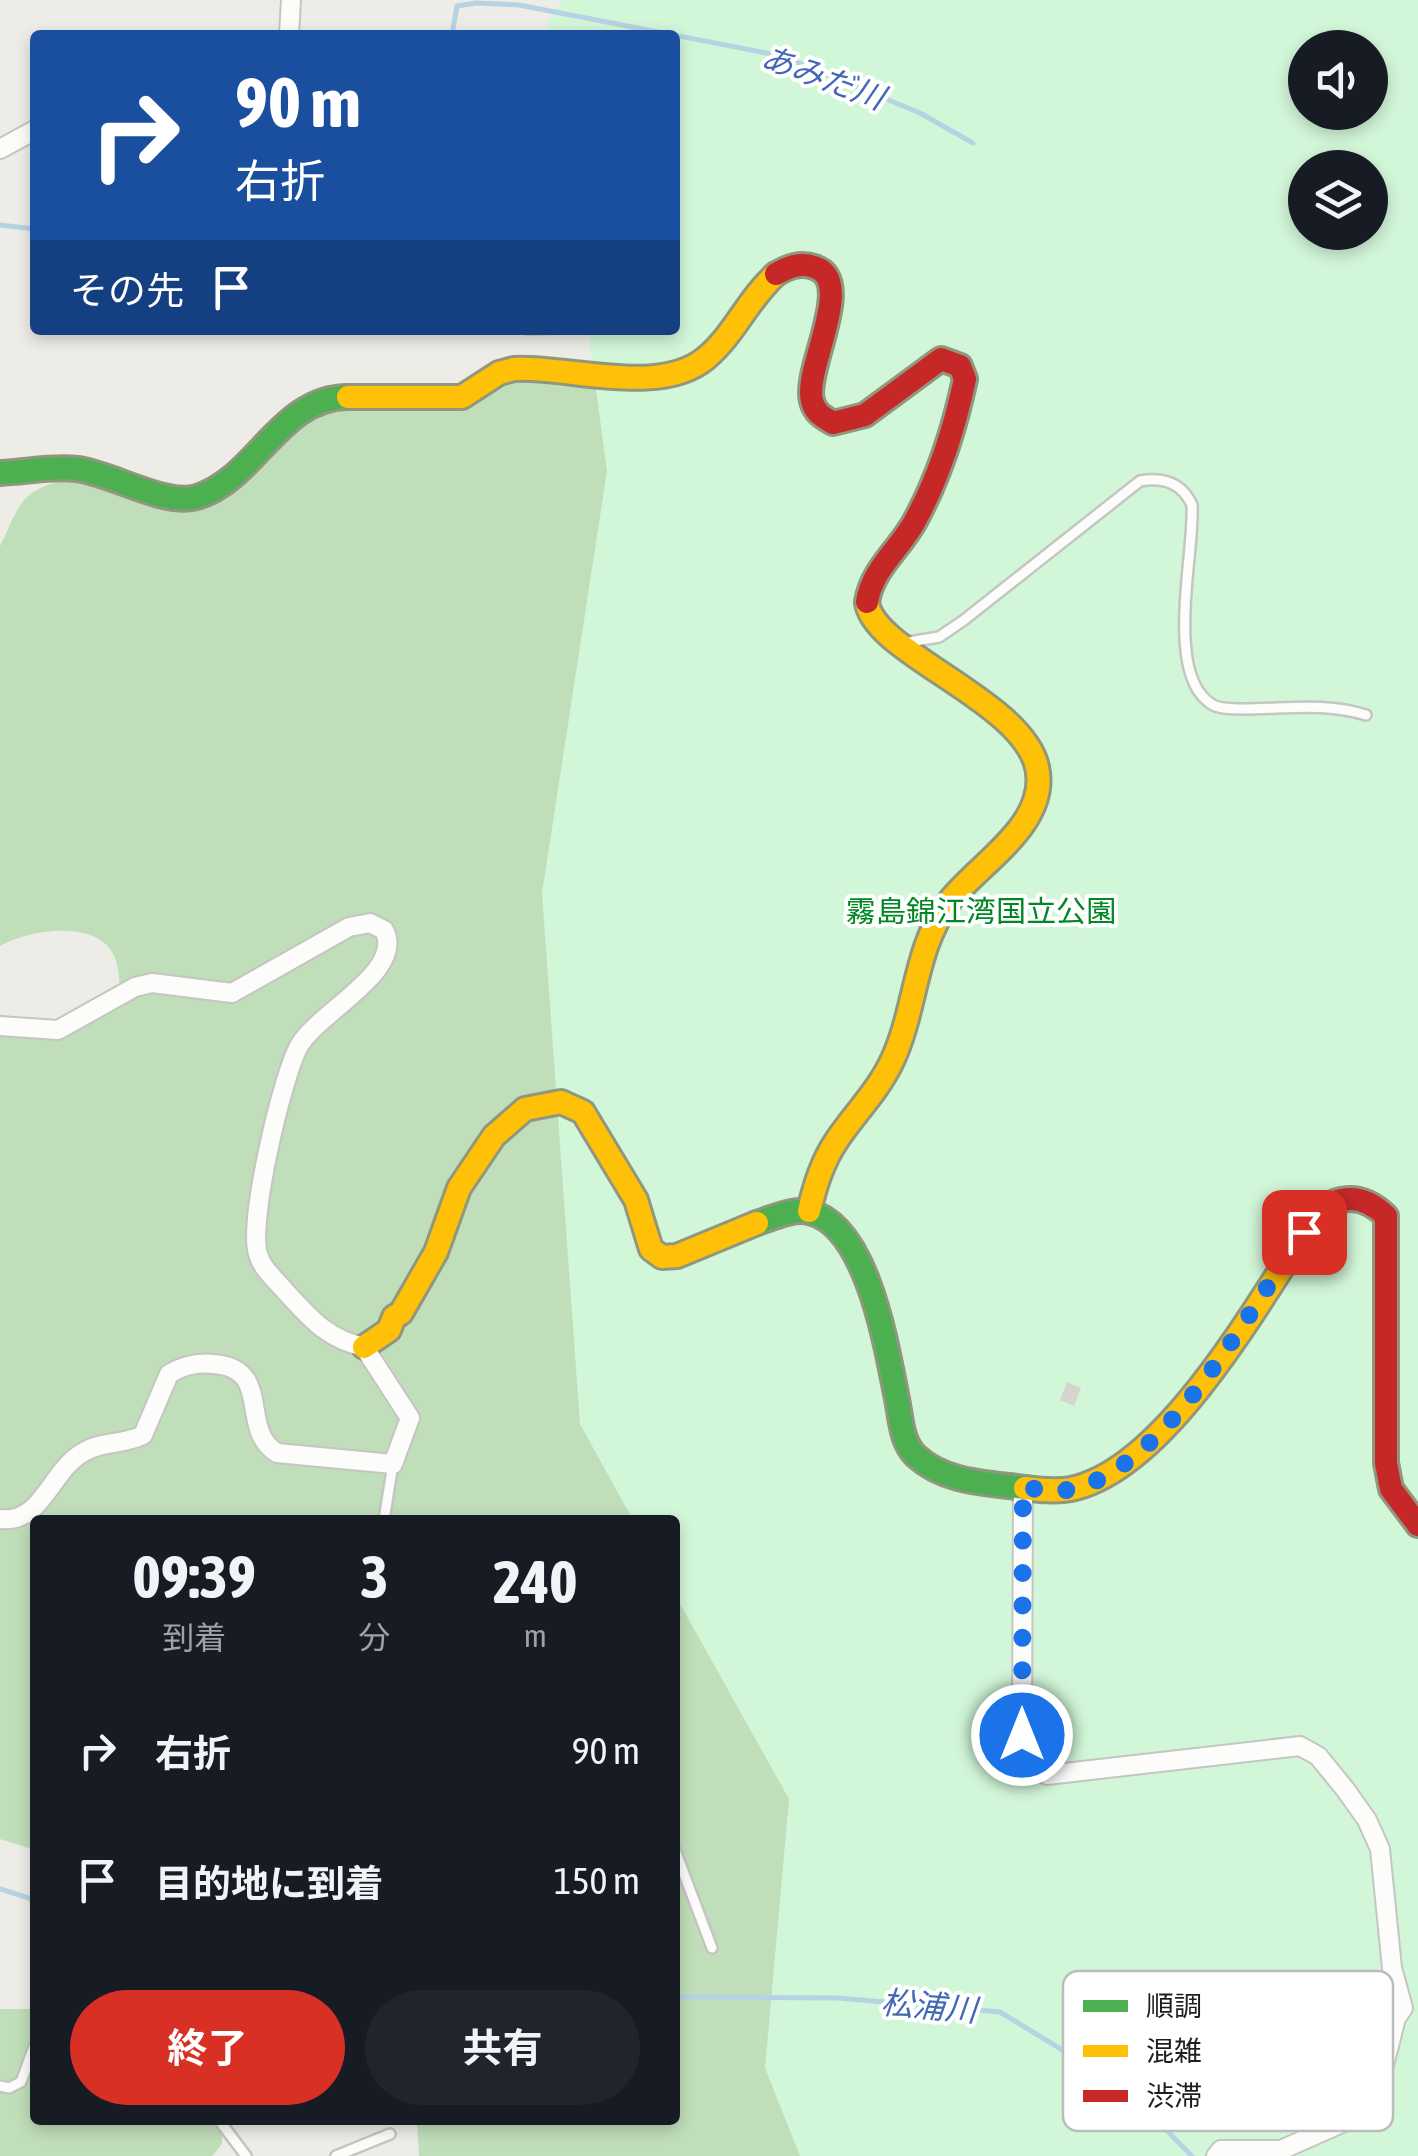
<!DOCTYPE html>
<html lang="ja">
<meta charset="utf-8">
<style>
:root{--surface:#171b24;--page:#20242c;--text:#f1f3f6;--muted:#9ea1a6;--accent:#d93025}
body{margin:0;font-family:"Asap Condensed","Noto Sans JP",sans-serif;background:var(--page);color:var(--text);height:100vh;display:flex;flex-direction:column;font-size:38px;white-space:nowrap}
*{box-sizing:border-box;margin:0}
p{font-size:32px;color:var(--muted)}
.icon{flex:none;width:55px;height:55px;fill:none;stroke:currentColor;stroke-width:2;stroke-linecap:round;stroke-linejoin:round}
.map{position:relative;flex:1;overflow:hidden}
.details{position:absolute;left:30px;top:1515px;width:650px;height:610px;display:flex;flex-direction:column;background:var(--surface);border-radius:10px;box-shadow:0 5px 15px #0003}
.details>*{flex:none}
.banner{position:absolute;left:30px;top:30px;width:650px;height:305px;border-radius:10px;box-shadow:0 5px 15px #0003;background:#1a4fa0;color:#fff;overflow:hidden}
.tools{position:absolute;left:1288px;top:30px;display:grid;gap:20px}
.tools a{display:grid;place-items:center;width:100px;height:100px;border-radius:50%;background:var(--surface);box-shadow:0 5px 15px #0003;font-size:50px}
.pin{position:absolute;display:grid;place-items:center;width:85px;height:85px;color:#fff;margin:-42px;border-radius:20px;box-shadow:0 5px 15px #0006}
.me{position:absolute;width:110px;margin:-55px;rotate:0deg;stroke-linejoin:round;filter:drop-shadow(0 0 8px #0008)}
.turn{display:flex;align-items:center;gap:35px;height:210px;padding:0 40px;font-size:45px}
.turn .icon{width:130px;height:130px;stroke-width:2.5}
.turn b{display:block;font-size:70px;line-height:85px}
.then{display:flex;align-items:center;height:95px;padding:0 40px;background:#0003;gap:20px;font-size:38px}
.eta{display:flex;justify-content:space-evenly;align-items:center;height:170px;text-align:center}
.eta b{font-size:60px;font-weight:700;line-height:70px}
.primary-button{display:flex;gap:20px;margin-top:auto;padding:20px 40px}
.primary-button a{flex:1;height:115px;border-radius:60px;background:var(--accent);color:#fff;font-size:40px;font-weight:700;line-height:115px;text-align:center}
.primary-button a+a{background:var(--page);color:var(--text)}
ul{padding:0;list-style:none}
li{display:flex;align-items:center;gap:30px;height:130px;padding:0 40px}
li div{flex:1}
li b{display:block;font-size:38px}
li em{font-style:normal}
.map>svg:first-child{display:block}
.forest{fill:#c0deb9;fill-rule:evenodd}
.park{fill:#d2f6d8;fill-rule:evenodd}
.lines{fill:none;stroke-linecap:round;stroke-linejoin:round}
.stream{stroke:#b6d3e3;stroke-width:5}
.building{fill:#d6d4cf}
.lane-casing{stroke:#c5c5c2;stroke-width:14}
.street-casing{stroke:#c5c5c2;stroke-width:22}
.fast-casing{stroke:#91977e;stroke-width:28}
.slow-casing{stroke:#91977e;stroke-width:28}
.jam-casing{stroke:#91977e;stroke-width:28}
.lane{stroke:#fcfcfb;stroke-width:9}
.street{stroke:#fcfcfb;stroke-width:18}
.fast{stroke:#4caf50;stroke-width:22}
.slow{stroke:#ffc107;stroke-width:22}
.jam{stroke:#c62828;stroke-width:22}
.route{stroke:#1a73e8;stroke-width:18;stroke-dasharray:0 32.4}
.labels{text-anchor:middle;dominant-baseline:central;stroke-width:8;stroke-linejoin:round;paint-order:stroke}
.park-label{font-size:30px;fill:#018723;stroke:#fff}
.water-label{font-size:32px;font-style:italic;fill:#4268b7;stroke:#fff}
.key{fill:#fff;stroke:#bcbcbc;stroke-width:2.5}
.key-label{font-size:28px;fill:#1e1e1e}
</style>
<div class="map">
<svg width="1418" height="2156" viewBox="0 0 1418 2156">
<rect width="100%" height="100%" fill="#edece6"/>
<g class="forest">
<path d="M 677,0 L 1418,0 L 1418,2156 L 419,2156 L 417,2120 L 675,2120 L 675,1520 L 35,1520 L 35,1850 L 0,1839 L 0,1033 L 63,1035 L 121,1003 C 119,985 121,964 110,949 C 88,920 27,931 0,946 L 0,546 C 8,531 15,509 26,498 C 64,460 152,493 199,504 L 322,406 L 475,400 L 504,377 L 604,383 L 691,331 L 526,336 L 521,330 L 675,330 ZM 1305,48 L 1370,48 L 1370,112 L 1305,112 ZM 1305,168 L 1370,168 L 1370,232 L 1305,232 Z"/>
<path d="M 0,2009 L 35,2009 L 35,2120 L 223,2120 L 222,2144 L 212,2156 L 0,2156 Z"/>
</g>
<path class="park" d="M 563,0 L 1418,0 L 1418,2156 L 800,2156 L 765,2068 L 789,1799 L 675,1595 L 675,1520 L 633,1520 L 580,1424 L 542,893 L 607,471 L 588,330 L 675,330 L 675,35 L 548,35 L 547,24 ZM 1305,48 L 1370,48 L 1370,112 L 1305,112 ZM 1305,168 L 1370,168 L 1370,232 L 1305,232 Z"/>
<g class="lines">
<g class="stream">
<path d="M 452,35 L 457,6 L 476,3 L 519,5 L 782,56 L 920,113 L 973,143"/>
<path d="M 0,225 L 35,229"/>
<path d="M 0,1889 L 35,1900"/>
<path d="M 675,1997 L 838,1998 L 1000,2012 L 1125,2088 L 1192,2156"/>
</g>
</g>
<path class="building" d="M 1067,1382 L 1081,1388 L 1074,1406 L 1060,1400 Z"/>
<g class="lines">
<defs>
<g id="lane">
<path d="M 909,642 L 939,637 L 964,620 L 1140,481 C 1164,477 1182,483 1192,505 C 1195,553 1163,677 1213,705 C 1222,710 1233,708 1243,709 C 1286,709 1325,702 1366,715"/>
<path d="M 384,1520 L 393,1464"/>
<path d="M 675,1850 L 712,1948"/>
<path d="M 0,2086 L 9,2088 L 21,2082 L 35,2044"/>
<path d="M 219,2120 L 246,2156"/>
<path d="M 336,2156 L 390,2134"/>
</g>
<g id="street">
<path d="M 289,35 L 291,0"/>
<path d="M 0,149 L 35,130"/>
<path d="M 0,1026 L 58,1030 L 135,987 L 152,983 L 232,993 L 349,927 L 370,923 L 384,930 C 406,971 317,1013 299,1046 C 282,1077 248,1222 258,1254 C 262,1269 276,1280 285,1291 C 310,1318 327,1339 364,1347 L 410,1418 L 393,1464 L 277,1453 C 238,1429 274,1369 214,1364 C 197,1362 184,1365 169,1374 L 143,1435 C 123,1445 100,1441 82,1453 C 50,1472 42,1524 0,1519"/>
<path d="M 1023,1487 L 1022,1735 L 1028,1757 L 1047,1775 L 1300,1746 L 1318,1756 L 1345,1789 L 1367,1820 L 1380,1849 L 1392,1968 L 1403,2008 L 1396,2018 L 1376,2097 L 1362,2114 L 1281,2150 L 1221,2150 L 1216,2156"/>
</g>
<g id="fast">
<path d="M 0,473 C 25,472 53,466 77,469 C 111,473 166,507 197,497 C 256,479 280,397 348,397"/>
<path d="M 757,1223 C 772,1218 793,1208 809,1212 C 868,1225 887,1350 897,1399 C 901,1418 901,1442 916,1456 C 945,1483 988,1483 1025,1488"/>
</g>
<g id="slow">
<path d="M 348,397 L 462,397 L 499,373 L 514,369 C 568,366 660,397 706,358 C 734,335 748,299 776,274"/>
<path d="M 809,1211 C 815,1186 822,1162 837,1140 C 855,1113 879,1090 893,1059 C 916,1009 915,947 949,902 C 978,864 1050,824 1037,767 C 1022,700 872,652 867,602"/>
<path d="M 364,1347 L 389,1330 L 394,1317 L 401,1313 L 436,1252 L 459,1188 L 494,1136 L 525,1109 L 561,1102 L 583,1112 L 636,1200 L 651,1249 L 662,1257 L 677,1256 L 757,1223"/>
<path d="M 1025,1488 C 1040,1490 1056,1492 1071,1489 C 1167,1469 1259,1300 1311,1223"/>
</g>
<g id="jam">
<path d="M 776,274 C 788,267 800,262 814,267 C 857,280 803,370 812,401 C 815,413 823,417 833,423 L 865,415 L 941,359 L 960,366 L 965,379 C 955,426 938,479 915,521 C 900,549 872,569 867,602"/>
<path d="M 1311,1223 C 1331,1194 1360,1191 1386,1216 L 1386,1463 L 1391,1489 L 1418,1525"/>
</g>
</defs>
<use href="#lane" class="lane-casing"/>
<use href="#street" class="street-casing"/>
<use href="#fast" class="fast-casing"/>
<use href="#slow" class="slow-casing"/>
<use href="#jam" class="jam-casing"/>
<use href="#lane" class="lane"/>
<use href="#street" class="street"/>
<use href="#fast" class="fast"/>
<use href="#slow" class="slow"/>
<use href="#jam" class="jam"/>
</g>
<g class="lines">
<path class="route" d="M 1022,1735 L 1023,1487 C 1042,1490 1059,1493 1077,1488 C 1171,1461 1250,1308 1304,1232"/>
</g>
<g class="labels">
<g class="park-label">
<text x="981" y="911">霧島錦江湾国立公園</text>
</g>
<g class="water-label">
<text transform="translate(823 77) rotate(20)">あみだ川</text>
<text transform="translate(929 2006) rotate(5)">松浦川</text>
</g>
</g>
<rect x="1063" y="1971" width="330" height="160" rx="15" class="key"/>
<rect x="1083" y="2000" width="45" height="12" fill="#4caf50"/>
<rect x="1083" y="2045" width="45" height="12" fill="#ffc107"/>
<rect x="1083" y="2090" width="45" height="12" fill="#c62828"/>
<g class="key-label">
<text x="1146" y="2016">順調</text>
<text x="1146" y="2061">混雑</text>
<text x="1146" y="2106">渋滞</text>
</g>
</svg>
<div class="tools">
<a><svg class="icon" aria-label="sound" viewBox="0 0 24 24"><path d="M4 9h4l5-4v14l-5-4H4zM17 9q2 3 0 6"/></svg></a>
<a><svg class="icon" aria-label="layers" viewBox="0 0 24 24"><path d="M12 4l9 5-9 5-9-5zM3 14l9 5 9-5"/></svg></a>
</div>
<div class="pin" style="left:1304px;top:1232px;background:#d93025"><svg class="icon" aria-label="arrive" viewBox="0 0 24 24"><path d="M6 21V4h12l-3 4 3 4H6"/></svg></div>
<svg class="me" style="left:1022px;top:1735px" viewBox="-20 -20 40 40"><circle r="17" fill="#1a73e8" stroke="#fff" stroke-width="3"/><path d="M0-11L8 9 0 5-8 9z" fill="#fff"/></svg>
<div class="banner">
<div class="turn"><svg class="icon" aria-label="right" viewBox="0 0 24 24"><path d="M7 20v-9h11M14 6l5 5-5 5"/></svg><div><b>90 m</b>右折</div></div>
<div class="then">その先<svg class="icon" aria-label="arrive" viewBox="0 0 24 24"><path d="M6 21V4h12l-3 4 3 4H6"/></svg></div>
</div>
<section class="details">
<div class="eta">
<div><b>09:39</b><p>到着</p></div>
<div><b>3</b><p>分</p></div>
<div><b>240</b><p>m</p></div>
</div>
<ul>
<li><svg class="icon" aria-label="right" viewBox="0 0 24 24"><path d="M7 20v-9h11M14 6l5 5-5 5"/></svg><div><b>右折</b></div><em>90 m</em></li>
<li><svg class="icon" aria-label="arrive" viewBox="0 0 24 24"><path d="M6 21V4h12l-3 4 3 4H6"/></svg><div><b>目的地に到着</b></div><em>150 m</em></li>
</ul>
<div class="primary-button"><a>終了</a><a>共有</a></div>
</section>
</div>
